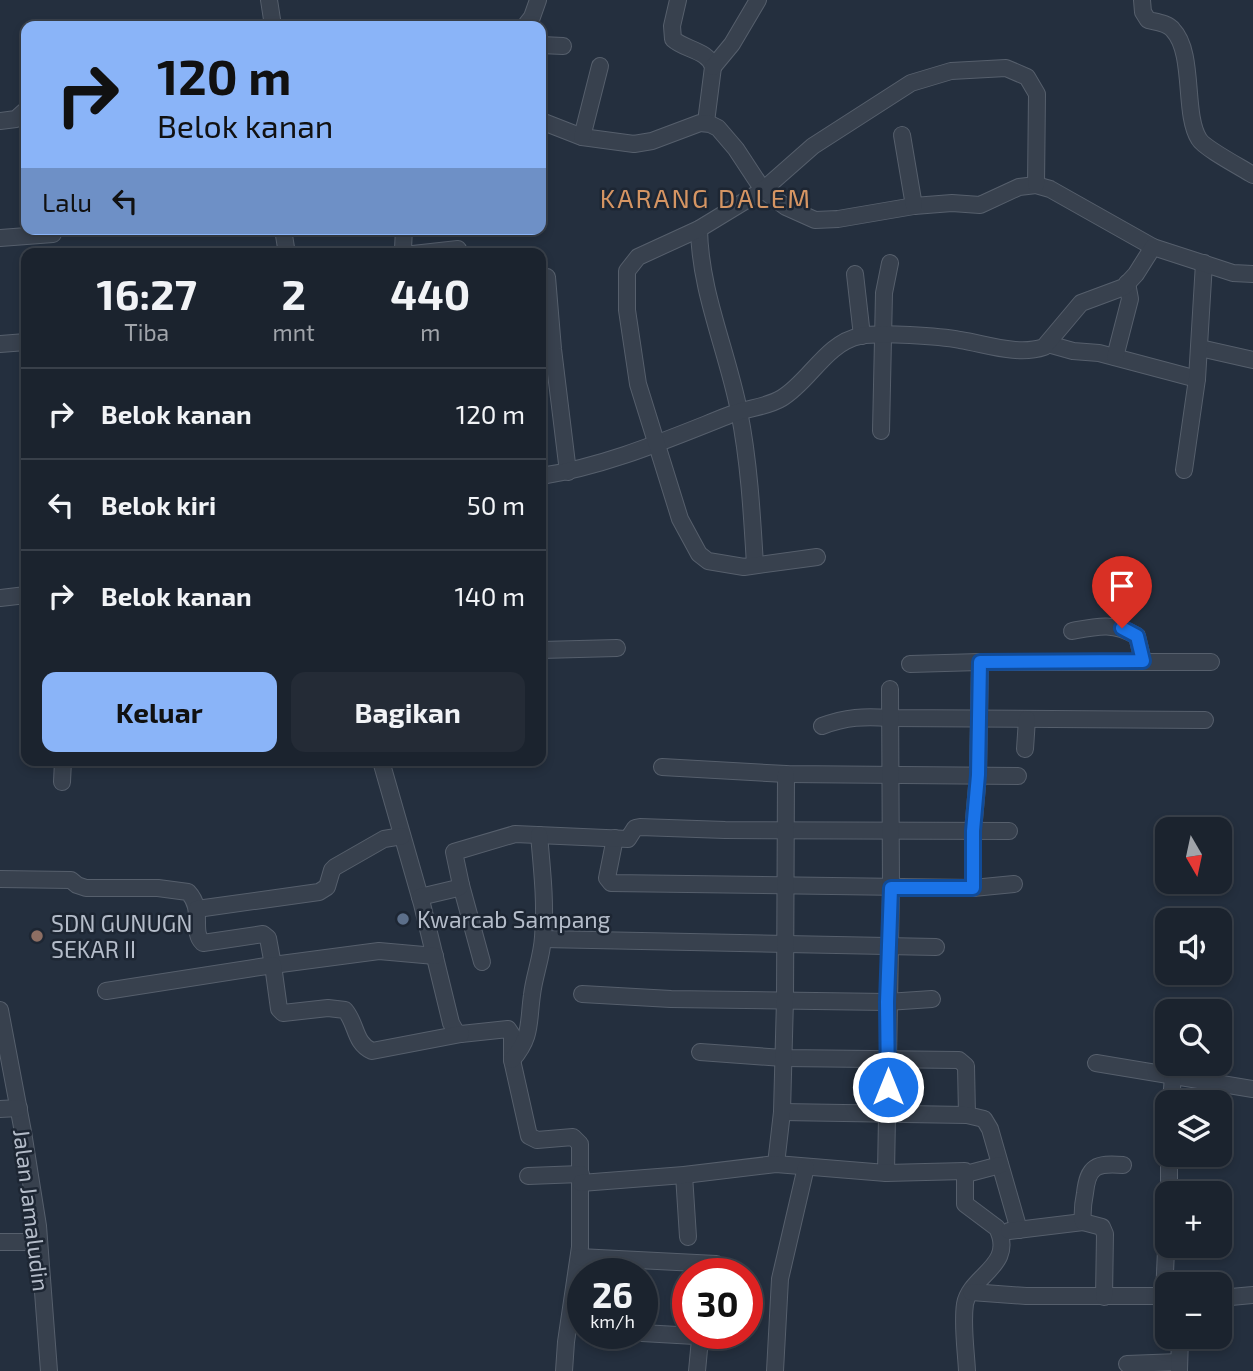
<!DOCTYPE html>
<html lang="id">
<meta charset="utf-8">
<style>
:root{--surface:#1b232e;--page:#242b36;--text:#f1f3f6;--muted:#a0a4aa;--line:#39404a;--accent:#8ab4f8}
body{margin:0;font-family:"Exo 2",sans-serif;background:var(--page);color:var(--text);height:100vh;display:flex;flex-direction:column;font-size:26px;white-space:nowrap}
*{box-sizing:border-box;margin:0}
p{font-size:23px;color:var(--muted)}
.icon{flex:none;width:38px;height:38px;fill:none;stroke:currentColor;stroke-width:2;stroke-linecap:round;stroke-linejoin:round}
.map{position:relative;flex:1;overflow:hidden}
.details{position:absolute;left:21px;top:248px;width:525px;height:518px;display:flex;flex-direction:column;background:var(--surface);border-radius:14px;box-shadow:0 4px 10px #0003,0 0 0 2px var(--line)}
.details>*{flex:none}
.guide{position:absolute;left:21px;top:21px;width:525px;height:214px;border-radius:14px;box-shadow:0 4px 10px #0003,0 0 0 2px var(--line);background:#8ab4f8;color:#111;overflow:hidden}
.needle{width:46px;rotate:171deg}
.controls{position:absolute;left:1155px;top:817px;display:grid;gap:14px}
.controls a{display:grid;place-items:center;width:77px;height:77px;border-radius:14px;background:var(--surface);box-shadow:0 4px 10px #0003,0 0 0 2px var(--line);font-size:35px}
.speed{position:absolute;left:567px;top:1258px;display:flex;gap:14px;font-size:35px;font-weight:700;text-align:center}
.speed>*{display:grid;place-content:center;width:91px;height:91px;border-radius:50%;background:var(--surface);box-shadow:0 4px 10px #0003,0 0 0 2px var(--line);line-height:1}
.speed small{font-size:18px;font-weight:400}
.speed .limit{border:10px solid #d22;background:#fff;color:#111}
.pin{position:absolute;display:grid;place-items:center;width:60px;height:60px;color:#fff;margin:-72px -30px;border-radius:50% 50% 50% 0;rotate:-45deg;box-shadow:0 0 7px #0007}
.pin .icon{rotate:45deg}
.me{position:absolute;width:77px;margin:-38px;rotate:0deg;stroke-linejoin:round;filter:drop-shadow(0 0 5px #0008)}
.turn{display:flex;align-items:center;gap:24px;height:147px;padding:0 21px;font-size:32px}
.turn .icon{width:91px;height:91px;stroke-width:2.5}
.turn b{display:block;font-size:49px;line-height:60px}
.then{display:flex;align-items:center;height:66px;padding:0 21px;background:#0003;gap:14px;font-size:26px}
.eta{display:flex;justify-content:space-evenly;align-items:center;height:119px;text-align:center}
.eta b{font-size:42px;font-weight:700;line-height:49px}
.action{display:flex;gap:14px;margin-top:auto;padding:14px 21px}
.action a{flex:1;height:80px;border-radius:14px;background:var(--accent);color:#111;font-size:28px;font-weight:700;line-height:80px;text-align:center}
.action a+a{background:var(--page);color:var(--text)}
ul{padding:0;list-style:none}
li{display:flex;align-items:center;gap:21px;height:91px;padding:0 21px;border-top:2px solid var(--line)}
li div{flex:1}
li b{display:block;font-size:26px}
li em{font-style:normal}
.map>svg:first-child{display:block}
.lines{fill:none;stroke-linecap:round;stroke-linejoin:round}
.minor-casing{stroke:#565f6c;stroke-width:18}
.minor{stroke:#38414e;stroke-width:16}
.route-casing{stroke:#114b97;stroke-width:18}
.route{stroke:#1a73e8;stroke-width:12}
.service-dot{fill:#5c6f8a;stroke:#1d2633;stroke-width:2.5}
.education-dot{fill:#8d6e63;stroke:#1d2633;stroke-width:2.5}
.labels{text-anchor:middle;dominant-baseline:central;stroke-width:5;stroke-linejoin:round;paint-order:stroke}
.poi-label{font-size:23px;fill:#b4bcc9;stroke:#1d2633;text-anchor:start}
.street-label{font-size:23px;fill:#b4bcc9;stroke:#1d2633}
.quarter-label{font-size:26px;letter-spacing:2px;fill:#d59563;stroke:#1d2633}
</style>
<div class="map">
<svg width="1253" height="1371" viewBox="0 0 1253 1371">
<rect width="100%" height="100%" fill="#242f3e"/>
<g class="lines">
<defs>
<g id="minor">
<path d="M 269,0 L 273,26"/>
<path d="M 678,0 L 672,26 L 673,39 C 685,50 708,50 713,67 L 706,122"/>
<path d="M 1142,0 L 1143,12 L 1148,20 C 1156,22 1168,23 1173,30 C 1195,53 1183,114 1199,139 C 1204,148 1242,168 1253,175"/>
<path d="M 525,26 L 532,17 L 538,0"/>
<path d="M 541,45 L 563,46"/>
<path d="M 713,67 L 732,44 L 758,0"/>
<path d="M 0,121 L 16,119 L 26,110"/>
<path d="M 541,121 L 582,137 L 634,144 L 652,141 L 700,123 L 710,124 L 718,128 L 736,149 L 763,190 L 786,207 L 815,220 L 838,219 L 914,206 L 952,203 L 980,205 L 1019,187 L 1036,185 L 1050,189 L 1153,247"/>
<path d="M 902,135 L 914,206"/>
<path d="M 582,137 L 600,66"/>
<path d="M 283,229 L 287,254"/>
<path d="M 404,229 L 403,249 L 406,254"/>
<path d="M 699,229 C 700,292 727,350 739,411 C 749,461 752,514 755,565"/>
<path d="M 0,238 L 53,234"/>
<path d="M 413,254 L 458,249"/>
<path d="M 855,274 L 862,336"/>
<path d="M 547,277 L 553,349 L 568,472"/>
<path d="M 0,344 L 26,342"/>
<path d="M 1048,344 L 1073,351 L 1099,353 L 1197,379"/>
<path d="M 1200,348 L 1253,360"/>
<path d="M 1115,357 L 1130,299 L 1127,283"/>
<path d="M 881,431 L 884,293 L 890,263"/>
<path d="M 1184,470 L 1197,379 L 1204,263"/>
<path d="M 541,476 C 606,466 666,440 727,416 C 744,408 766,408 782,398 C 810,381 826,343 860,336 C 879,332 940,336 960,340 C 986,344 1018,356 1044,347 L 1081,303 L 1124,287 L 1136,274 L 1153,247 L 1233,273 L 1253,274"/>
<path d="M 817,557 L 744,567 L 708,561 L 699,554 L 680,519 L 638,384 L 627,310 L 627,271 L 638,257 L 699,229 L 763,190 L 813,146 L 911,83 L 951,71 L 1006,68 L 1027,77 L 1037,94 L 1036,185"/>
<path d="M 0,598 L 26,595"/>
<path d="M 1072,631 C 1098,626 1113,622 1137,636 L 1143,661"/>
<path d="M 541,650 L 617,648"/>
<path d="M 910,664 L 980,662 L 1211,662"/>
<path d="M 822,726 C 846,717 865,716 889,718 L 1205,720"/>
<path d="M 1025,749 L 1027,719"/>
<path d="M 381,761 L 422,904 L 451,1023 L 456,1032 L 461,1034 L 508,1029 L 512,1035 L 512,1060 L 529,1136 L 537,1140 L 573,1137 L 580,1144 L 580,1247 L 566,1342 L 564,1371"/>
<path d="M 662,767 L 786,774 L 1018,776"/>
<path d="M 62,782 L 63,761"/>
<path d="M 615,838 L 607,878 L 611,883 L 973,888 L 973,831 L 978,775 L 980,662"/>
<path d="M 0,879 L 71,880 L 77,885 L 86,888 L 158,888 L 188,892 C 205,910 190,931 203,943 L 263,934 L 268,938 L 273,965 L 379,951 L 435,956"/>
<path d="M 461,885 L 482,962"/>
<path d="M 973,888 L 1014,884"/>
<path d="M 420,897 L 458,888 L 461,885 L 454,852 L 515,834 L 628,839 L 635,828 L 640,827 L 725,830 L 1009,831"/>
<path d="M 197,909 L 319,892 L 327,887 L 332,870 L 335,867 L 384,839 L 402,836"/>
<path d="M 543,939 L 936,947"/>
<path d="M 106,991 L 273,965 L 279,1009 L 283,1013 L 328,1008 L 345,1010 C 357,1024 354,1043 372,1051 L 461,1034"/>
<path d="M 582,994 L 671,999 L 887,1002 L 932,999"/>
<path d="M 0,1010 L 23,1132 L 38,1226 L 49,1371"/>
<path d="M 700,1052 L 783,1058 L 959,1060 L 966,1066 L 967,1115"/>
<path d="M 512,1060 C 532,1037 528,1023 532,995 C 534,976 542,957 543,937 C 546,904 542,869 539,835"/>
<path d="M 1096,1063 L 1253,1089"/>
<path d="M 1171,1102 L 1173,1076"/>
<path d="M 0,1109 L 19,1108"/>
<path d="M 782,1112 L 967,1115 L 984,1119 L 990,1129 L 1019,1230"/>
<path d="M 776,1164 L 782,1112 L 785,999 L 786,774"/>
<path d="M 886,1173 L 891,888 L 890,689"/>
<path d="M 966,1174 L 1000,1165"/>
<path d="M 684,1175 L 688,1237"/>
<path d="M 528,1176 L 581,1174"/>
<path d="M 581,1183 L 684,1175 L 776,1164 L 886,1173 L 965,1171 L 965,1204 L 997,1228 C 1016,1266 970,1275 965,1304 C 962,1325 966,1350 967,1371"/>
<path d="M 1169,1194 L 1169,1155"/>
<path d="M 1009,1231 L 1083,1222"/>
<path d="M 0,1242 L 39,1242"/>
<path d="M 579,1257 L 716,1264"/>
<path d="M 971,1292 L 1026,1296 L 1167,1296"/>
<path d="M 1164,1296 L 1167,1227"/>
<path d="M 1104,1297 L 1105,1234 L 1102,1227 L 1083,1222 C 1082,1212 1083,1203 1085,1193 C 1088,1166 1096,1163 1123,1165"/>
<path d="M 1220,1298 L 1253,1295"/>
<path d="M 642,1333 L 695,1336 L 700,1339 L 697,1371"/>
<path d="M 1127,1364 L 1179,1362"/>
<path d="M 775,1371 L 780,1279 L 806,1167"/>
<path d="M 1179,1371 L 1180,1337"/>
</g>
</defs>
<use href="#minor" class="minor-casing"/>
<use href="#minor" class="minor"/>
</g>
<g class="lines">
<defs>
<path id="route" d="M 888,1087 L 887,1002 L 891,888 L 973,888 L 973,831 L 978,775 L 980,662 L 1143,661 L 1137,636 L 1122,628"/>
</defs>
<use href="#route" class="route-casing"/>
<use href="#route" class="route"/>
</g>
<circle class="service-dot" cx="403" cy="919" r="7"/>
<circle class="education-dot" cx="37" cy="936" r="7"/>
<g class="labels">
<g class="poi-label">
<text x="417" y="919">Kwarcab Sampang</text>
<text x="51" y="923">SDN GUNUGN<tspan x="51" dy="26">SEKAR II</tspan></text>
</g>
<g class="street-label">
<text transform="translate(32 1210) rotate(83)">Jalan Jamaludin</text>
</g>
<g class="quarter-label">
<text x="706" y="197">KARANG DALEM</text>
</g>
</g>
</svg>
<div class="controls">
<a><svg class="needle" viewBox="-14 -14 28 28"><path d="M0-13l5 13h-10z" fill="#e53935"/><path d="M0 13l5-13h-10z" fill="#a0a4aa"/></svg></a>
<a><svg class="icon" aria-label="sound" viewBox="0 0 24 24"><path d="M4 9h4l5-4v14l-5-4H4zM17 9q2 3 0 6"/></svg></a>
<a><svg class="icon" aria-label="search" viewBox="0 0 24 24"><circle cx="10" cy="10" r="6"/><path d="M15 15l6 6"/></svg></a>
<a><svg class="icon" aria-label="layers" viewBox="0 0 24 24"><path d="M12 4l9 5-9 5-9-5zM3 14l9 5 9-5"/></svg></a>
<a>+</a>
<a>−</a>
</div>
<div class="speed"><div>26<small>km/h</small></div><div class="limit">30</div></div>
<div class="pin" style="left:1122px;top:628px;background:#d93025"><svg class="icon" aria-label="arrive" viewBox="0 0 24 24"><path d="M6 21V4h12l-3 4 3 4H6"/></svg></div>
<svg class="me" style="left:888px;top:1087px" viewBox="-20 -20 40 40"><circle r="17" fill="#1a73e8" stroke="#fff" stroke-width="3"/><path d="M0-11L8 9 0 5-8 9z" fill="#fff"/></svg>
<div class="guide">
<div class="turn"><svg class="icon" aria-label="right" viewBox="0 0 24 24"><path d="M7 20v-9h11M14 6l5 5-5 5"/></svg><div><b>120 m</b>Belok kanan</div></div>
<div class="then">Lalu<svg class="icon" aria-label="left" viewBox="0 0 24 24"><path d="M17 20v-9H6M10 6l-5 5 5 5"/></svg></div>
</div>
<section class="details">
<div class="eta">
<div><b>16:27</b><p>Tiba</p></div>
<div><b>2</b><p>mnt</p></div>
<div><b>440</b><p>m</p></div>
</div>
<ul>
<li><svg class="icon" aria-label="right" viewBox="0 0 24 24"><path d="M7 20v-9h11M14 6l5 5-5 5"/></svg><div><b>Belok kanan</b></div><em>120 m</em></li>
<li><svg class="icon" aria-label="left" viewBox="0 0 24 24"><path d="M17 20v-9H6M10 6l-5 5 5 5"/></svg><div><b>Belok kiri</b></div><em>50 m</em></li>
<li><svg class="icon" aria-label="right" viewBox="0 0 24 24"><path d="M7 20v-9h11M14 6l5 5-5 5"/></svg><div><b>Belok kanan</b></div><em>140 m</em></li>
</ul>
<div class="action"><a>Keluar</a><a>Bagikan</a></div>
</section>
</div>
